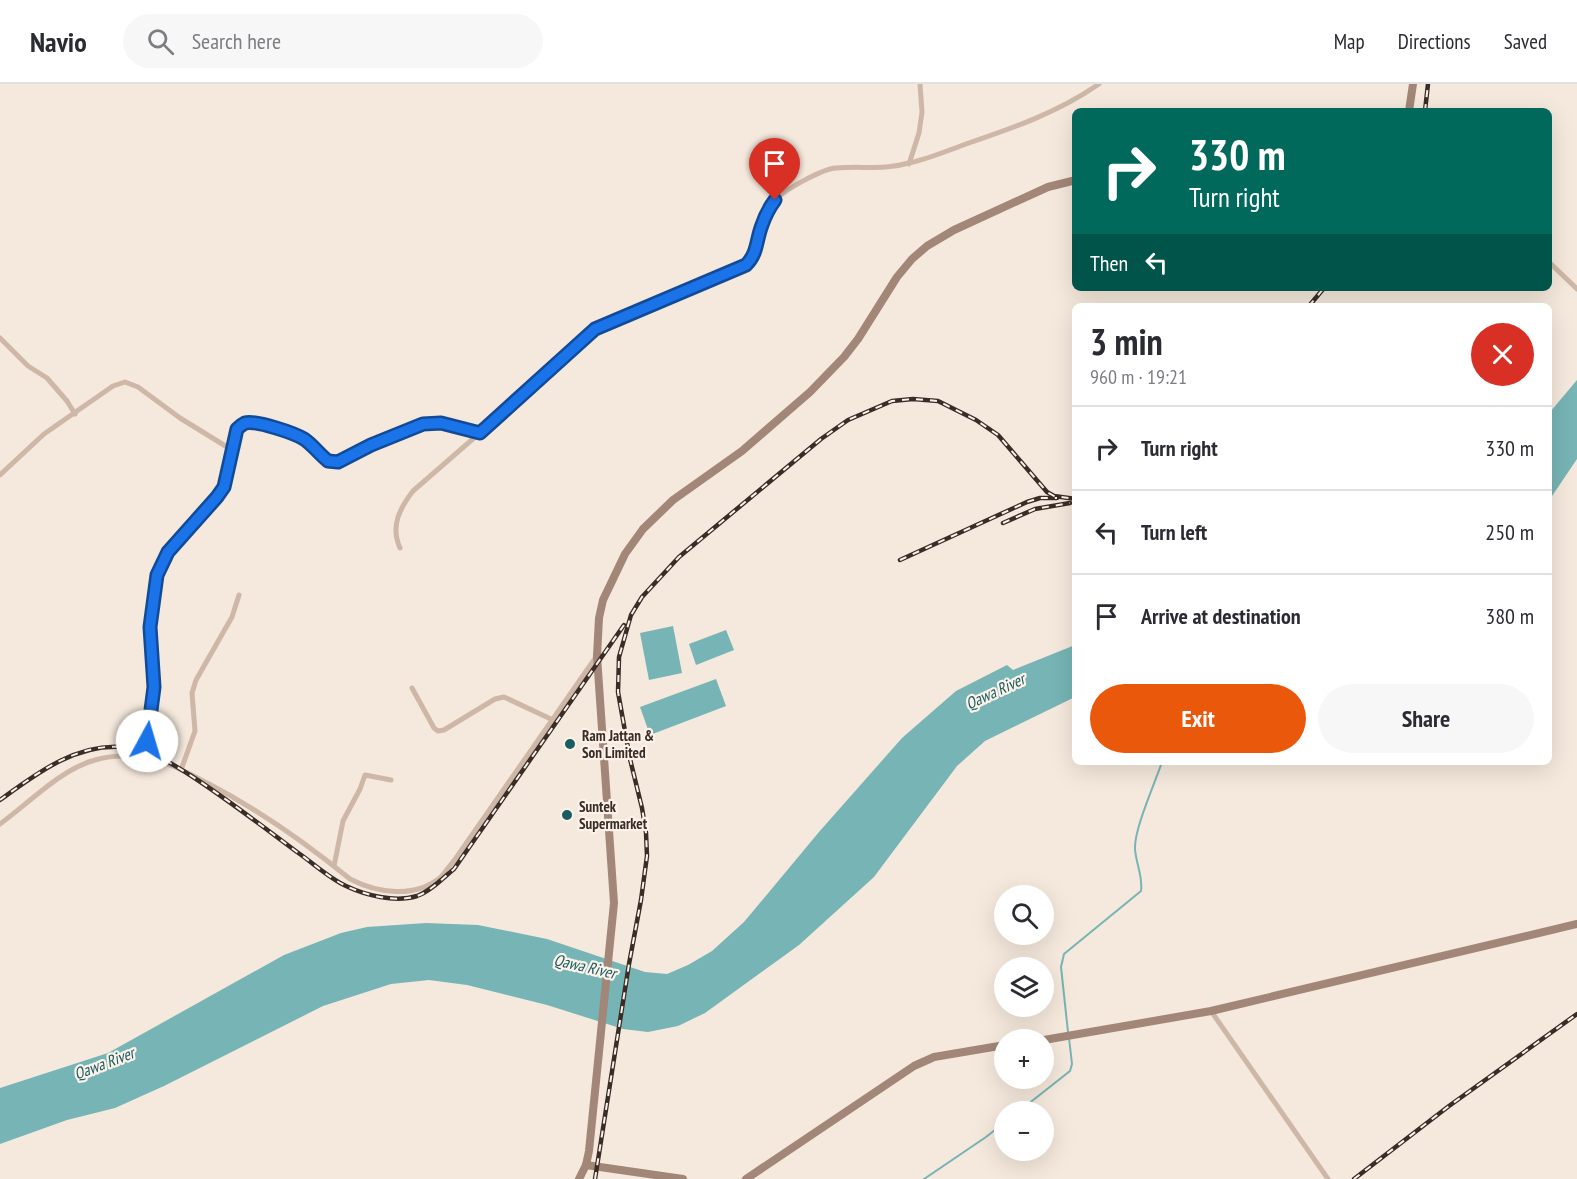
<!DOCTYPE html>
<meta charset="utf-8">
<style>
:root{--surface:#fff;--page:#f7f7f7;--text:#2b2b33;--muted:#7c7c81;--line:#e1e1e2;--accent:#ea580c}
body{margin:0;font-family:"PT Sans Narrow",sans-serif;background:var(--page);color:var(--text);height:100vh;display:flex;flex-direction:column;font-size:22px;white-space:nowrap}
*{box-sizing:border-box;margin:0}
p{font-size:20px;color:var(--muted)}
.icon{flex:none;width:33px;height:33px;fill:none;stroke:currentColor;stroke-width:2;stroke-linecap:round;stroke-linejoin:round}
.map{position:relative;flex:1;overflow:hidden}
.panel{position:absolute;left:1072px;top:219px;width:480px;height:462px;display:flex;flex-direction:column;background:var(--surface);border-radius:9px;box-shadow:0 6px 24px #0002}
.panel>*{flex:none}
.banner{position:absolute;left:1072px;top:24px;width:480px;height:183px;border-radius:9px;box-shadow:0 6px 24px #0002;background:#00695c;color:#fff;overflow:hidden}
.buttons{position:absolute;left:994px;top:801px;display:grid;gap:12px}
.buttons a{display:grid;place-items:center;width:60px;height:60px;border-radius:50%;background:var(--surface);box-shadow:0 6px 24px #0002;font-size:30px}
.pin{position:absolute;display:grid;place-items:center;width:51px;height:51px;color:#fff;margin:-62px -26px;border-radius:50% 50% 50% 0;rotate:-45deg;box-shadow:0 0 6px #0007}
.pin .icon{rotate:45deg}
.me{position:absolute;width:66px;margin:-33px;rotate:6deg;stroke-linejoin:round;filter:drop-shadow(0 0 4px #0008)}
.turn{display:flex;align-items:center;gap:21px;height:126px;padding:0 18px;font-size:27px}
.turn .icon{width:78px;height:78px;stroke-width:2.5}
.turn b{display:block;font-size:42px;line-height:51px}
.then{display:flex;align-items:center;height:57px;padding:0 18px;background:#0003;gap:12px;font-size:22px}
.round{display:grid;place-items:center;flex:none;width:63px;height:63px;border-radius:32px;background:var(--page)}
.head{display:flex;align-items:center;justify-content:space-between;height:102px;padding:0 18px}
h1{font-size:36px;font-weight:800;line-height:45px}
.button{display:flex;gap:12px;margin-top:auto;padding:12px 18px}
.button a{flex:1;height:69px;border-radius:36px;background:var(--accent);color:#fff;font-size:24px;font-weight:800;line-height:69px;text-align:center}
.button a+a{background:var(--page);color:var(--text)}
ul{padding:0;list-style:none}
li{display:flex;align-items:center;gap:18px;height:84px;padding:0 18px;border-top:2px solid var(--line)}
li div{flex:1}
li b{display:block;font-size:22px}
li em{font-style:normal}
header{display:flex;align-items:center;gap:36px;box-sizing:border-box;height:84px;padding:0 30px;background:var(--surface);border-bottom:2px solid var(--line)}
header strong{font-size:28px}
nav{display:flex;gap:33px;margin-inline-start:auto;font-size:21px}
.search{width:420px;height:54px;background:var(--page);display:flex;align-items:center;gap:15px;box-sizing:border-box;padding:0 21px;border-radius:33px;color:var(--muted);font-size:22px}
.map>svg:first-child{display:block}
.water{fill:#77b4b5}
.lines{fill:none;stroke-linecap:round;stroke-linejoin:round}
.stream{stroke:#77b4b5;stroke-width:2}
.street{stroke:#ceb7a6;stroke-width:5}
.secondary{stroke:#a28677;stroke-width:8}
.rail-casing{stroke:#3a2d28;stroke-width:4.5}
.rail{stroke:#fcf2e9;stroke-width:2;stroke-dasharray:7;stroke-linecap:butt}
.route-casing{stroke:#114b97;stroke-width:15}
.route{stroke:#1a73e8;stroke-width:10}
.poi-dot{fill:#185d60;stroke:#fcf2e9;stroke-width:2}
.labels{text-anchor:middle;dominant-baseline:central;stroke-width:4.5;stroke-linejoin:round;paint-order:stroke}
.poi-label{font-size:15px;font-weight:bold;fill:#3a2d28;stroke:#fcf2e9;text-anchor:start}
.water-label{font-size:16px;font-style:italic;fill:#185d60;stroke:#fcf2e9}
</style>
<header>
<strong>Navio</strong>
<div class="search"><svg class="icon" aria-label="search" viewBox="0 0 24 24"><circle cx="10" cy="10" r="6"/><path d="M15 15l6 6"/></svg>Search here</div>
<nav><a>Map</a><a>Directions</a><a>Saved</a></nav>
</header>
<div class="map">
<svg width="1577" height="1095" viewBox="0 0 1577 1095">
<rect width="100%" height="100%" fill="#f5e8dc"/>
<g class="water">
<path d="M 1577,296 L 1577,375 L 1550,415 L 1550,328 Z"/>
<path d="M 673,542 L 682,589 L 649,596 L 640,549 Z"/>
<path d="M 726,546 L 734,566 L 696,581 L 689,560 Z"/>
<path d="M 1075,561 L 1075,613 L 985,657 L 957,682 L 874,793 L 799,861 L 705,929 L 678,942 L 648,948 L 623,945 L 547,921 L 467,901 L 429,896 L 391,900 L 323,922 L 164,1002 L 115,1024 L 67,1036 L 0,1060 L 0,1004 L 108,969 L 284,871 L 341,849 L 367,843 L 426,839 L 478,841 L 547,855 L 645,888 L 667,890 L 688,881 L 712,867 L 744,838 L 819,748 L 902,654 L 956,607 L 1007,581 L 1013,586 Z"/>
<path d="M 716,595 L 726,622 L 650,651 L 640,623 Z"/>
</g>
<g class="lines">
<g class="stream">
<path d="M 1068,948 L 1061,883 L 1064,870 L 1141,807 C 1143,792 1136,780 1135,765 C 1134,745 1155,699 1162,678"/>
<path d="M 1018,1028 L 1070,987 L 1072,980 L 1069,954"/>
<path d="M 924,1095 L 986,1053 L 1005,1038"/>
</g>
<g class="street">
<path d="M 909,80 L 919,49 L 922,28 L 920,0"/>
<path d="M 1550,179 L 1577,205"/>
<path d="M 0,254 L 28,282 L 47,294 L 67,317 L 75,330"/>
<path d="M 0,391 L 44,350 L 113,302 L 125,298 L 138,303 L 180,334 L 232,366"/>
<path d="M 400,464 C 390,442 400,424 413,407 L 536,300 L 581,255 L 595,245 L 746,181 C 764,163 757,133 776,115 C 786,105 822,85 836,84 C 861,82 885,86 909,79 C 928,75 947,67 966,60 C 1013,44 1057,29 1099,0"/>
<path d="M 412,604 L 434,644 L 438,647 L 444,646 L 495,615 L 504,613 L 553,636"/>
<path d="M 148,674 L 148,643 L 154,603 L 150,543 L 157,491 L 160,480 L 168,468 L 217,413 L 224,403 L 238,345 C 240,342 241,340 245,339 C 256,336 294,349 304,355 C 313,361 319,370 328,377 L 338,378 L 371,361 L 423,340 L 441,339 L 480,349"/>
<path d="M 181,686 L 195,647 L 192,609 L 196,596 L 232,533 L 239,511"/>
<path d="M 0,740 C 28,720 61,685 95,676 C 112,671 133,671 150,675 C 171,679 190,690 209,700 C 259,726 306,759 350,795 C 377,809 415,815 441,793 C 446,787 451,780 456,774 L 596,573"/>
<path d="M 334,782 L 343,737 L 360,705 L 365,691 L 391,696"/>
<path d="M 1211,927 L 1328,1095"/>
</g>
<g class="secondary">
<path d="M 1409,27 L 1413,0"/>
<path d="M 1044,956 L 1211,927 L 1577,840"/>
<path d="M 586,1081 L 683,1095"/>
<path d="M 579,1095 L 586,1081 L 589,1067 L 614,819 L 597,572 L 599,534 L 603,516 L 625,470 L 643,445 L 673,416 L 742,367 L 810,308 L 844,273 L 858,255 L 897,193 L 912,175 L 927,162 L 954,146 L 1048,103 L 1076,96"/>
<path d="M 746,1095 L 914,982 L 934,973 L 1005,961"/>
</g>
<defs>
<g id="rail">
<path d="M 1425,27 L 1428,0"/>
<path d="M 1309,222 L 1324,204"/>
<path d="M 1003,439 L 1035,425 L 1070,419"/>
<path d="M 900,476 L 1027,418 L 1040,414 L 1057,414"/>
<path d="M 0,716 C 36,690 76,659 123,663 C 148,664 169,678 190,691 C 227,715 262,742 297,768 C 313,779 329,794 346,802 C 365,811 395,819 417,812 C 431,807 443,794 454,785 L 624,541"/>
<path d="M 595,1095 L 629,880 L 641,816 L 647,772 L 646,749 L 642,724 L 630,675 L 618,608 L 619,573 L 631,531 L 642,513 L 679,473 L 821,355 L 848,336 L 892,317 L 913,315 L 938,317 L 976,336 L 998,351 L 1047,408 L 1054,412 L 1076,415"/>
<path d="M 1354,1095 L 1449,1022 L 1577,930"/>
</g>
</defs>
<use href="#rail" class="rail-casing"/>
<use href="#rail" class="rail"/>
</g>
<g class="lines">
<defs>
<path id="route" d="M 147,657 L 154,603 L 150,543 L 157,491 L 168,468 L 217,413 L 224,403 L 237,345 C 240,342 241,341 245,339 C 256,336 294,349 304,355 C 313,361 319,370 328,377 L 338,378 L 371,361 L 423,340 L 441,339 L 480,349 L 595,245 L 746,181 C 758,169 756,156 762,141 C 765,132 769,124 775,116"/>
</defs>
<use href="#route" class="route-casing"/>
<use href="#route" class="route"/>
</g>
<g class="poi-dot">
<circle cx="570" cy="660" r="6"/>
<circle cx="567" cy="731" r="6"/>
</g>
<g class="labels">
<g class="poi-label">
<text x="582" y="651">Ram Jattan &amp;<tspan x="582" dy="17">Son Limited</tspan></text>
<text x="579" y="722">Suntek<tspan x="579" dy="17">Supermarket</tspan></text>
</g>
<g class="water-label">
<text transform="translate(995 607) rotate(-25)">Qawa River</text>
<text transform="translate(585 882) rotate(13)">Qawa River</text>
<text transform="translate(104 979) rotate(-21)">Qawa River</text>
</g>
</g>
</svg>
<div class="buttons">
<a><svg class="icon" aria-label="search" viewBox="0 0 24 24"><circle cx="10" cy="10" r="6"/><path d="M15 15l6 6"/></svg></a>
<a><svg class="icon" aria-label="layers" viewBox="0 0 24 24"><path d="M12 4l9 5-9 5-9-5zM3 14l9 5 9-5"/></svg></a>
<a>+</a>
<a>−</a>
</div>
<div class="pin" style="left:775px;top:116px;background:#d93025"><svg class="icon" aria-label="arrive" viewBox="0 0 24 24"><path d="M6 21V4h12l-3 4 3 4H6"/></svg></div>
<svg class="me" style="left:147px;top:657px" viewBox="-20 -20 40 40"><circle r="19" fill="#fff"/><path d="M0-13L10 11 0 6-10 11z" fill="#1a73e8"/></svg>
<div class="banner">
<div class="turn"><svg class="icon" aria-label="right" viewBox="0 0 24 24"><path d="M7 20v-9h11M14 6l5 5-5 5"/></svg><div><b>330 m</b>Turn right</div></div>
<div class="then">Then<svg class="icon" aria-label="left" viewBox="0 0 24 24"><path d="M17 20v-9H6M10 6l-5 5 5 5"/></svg></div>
</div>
<section class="panel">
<div class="head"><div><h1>3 min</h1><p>960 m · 19:21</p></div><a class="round" style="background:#d93025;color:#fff"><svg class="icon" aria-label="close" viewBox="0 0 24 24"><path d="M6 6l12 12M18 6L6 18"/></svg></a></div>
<ul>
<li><svg class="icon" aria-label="right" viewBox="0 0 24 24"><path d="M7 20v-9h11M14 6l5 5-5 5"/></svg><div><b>Turn right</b></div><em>330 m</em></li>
<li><svg class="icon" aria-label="left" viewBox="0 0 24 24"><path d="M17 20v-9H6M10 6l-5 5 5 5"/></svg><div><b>Turn left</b></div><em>250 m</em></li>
<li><svg class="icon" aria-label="arrive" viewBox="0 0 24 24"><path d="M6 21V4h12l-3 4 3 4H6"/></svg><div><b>Arrive at destination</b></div><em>380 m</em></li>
</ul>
<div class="button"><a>Exit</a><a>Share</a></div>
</section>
</div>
